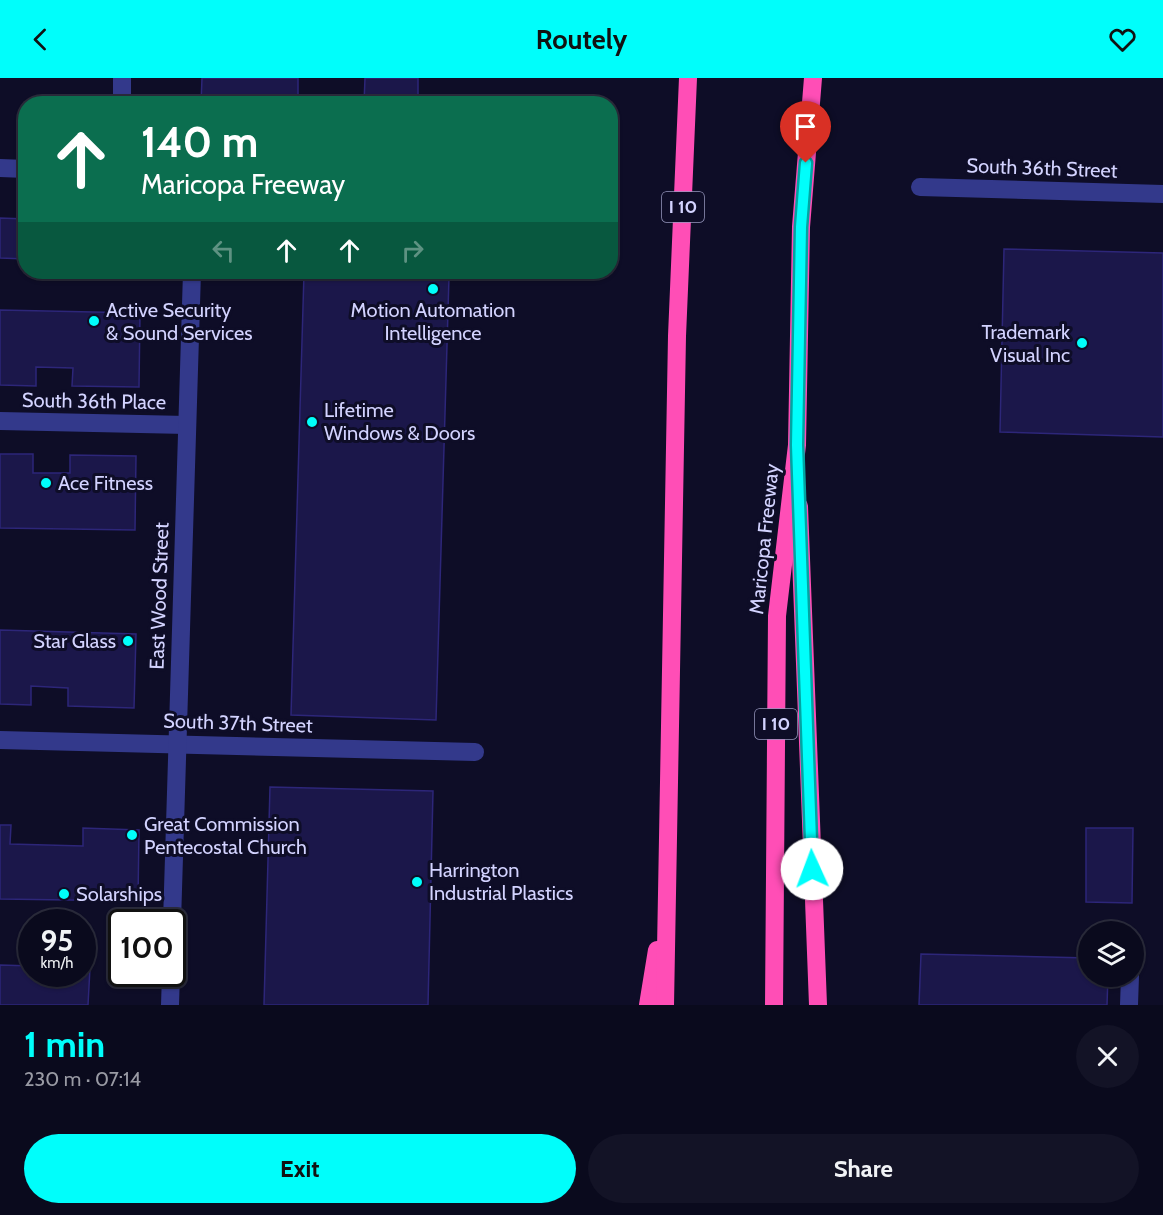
<!DOCTYPE html>
<meta charset="utf-8">
<style>
:root{--surface:#0a0a1d;--page:#131326;--text:#f1f3f6;--muted:#999aa4;--line:#2a2b3b;--accent:#00fefb}
body{margin:0;font-family:Cabin,sans-serif;background:var(--page);color:var(--text);height:100vh;display:flex;flex-direction:column;font-size:22px;white-space:nowrap}
*{box-sizing:border-box;margin:0}
p{font-size:20px;color:var(--muted)}
.icon{flex:none;width:33px;height:33px;fill:none;stroke:currentColor;stroke-width:2;stroke-linecap:round;stroke-linejoin:round}
.map{position:relative;height:927px;overflow:hidden}
.details{display:flex;flex-direction:column;background:var(--surface);flex:1}
.details>*{flex:none}
.banner{position:absolute;left:18px;top:18px;width:600px;height:183px;border-radius:24px;box-shadow:0 2px 4px #0004,0 0 0 2px var(--line);background:#0b6e4f;color:#fff;overflow:hidden}
.controls{position:absolute;left:1078px;top:843px;display:grid;gap:12px}
.controls a{display:grid;place-items:center;width:66px;height:66px;border-radius:50%;background:var(--surface);box-shadow:0 2px 4px #0004,0 0 0 2px var(--line);font-size:30px}
.speed{position:absolute;left:18px;top:831px;display:flex;gap:12px;font-size:30px;font-weight:700;text-align:center}
.speed>*{display:grid;place-content:center;width:78px;height:78px;border-radius:50%;background:var(--surface);box-shadow:0 2px 4px #0004,0 0 0 2px var(--line);line-height:1}
.speed small{font-size:15px;font-weight:400}
.speed .limit{border:3px solid #111;border-radius:9px;background:#fff;color:#111}
.pin{position:absolute;display:grid;place-items:center;width:51px;height:51px;color:#fff;margin:-62px -26px;border-radius:50% 50% 50% 0;rotate:-45deg;box-shadow:0 0 6px #0007}
.pin .icon{rotate:45deg}
.me{position:absolute;width:66px;margin:-33px;rotate:358deg;stroke-linejoin:round;filter:drop-shadow(0 0 4px #0008)}
.turn{display:flex;align-items:center;gap:21px;height:126px;padding:0 24px;font-size:27px}
.turn .icon{width:78px;height:78px;stroke-width:2.5}
.turn b{display:block;font-size:42px;line-height:51px}
.lanes{display:flex;align-items:center;height:57px;padding:0 24px;background:#0003;justify-content:center;gap:30px;direction:ltr}
.lanes .off{opacity:.35}
.round{display:grid;place-items:center;flex:none;width:63px;height:63px;border-radius:32px;background:var(--page)}
.head{display:flex;align-items:center;justify-content:space-between;height:102px;padding:0 24px}
h1{font-size:36px;font-weight:700;line-height:45px;color:var(--accent)}
.cta{display:flex;gap:12px;margin-top:auto;padding:12px 24px}
.cta a{flex:1;height:69px;border-radius:36px;background:var(--accent);color:#111;font-size:24px;font-weight:700;line-height:69px;text-align:center}
.cta a+a{background:var(--page);color:var(--text)}
header{display:flex;justify-content:space-between;align-items:center;height:78px;padding:0 24px;background:var(--accent);color:#111;font-size:27px;font-weight:700}
.map>svg:first-child{display:block}
.building{fill:#1b174a;stroke:#2d2679;stroke-width:1.5}
.lines{fill:none;stroke-linecap:round;stroke-linejoin:round}
.street{stroke:#33398b;stroke-width:18}
.highway{stroke:#ff4eb6;stroke-width:18}
.route-casing{stroke:#00a5a3;stroke-width:15}
.route{stroke:#00fefb;stroke-width:10}
.poi-dot{fill:#00fefb;stroke:#0e0d27;stroke-width:2}
.labels{text-anchor:middle;dominant-baseline:central;stroke-width:6;stroke-linejoin:round;paint-order:stroke}
.shield{fill:#0e0d27;stroke:#9898be;stroke-width:1.5}
.shield-label{font-size:18px;font-weight:bold;fill:#d3d3ff}
.street-label{font-size:20px;fill:#d3d3ff;stroke:#0e0d27}
.poi-label{font-size:20px;fill:#d3d3ff;stroke:#0e0d27;text-anchor:start}
</style>
<header><svg class="icon" aria-label="back" viewBox="0 0 24 24"><path d="M15 5l-7 7 7 7"/></svg>Routely<svg class="icon" aria-label="heart" viewBox="0 0 24 24"><path d="M12 20l-8-8c-3-5 5-10 8-4 3-6 11-1 8 4z"/></svg></header>
<div class="map">
<svg width="1163" height="927" viewBox="0 0 1163 927">
<rect width="100%" height="100%" fill="#0e0d27"/>
<g class="building">
<path d="M 202,0 L 298,0 L 298,26 L 201,26 Z"/>
<path d="M 365,0 L 418,0 L 418,26 L 364,26 Z"/>
<path d="M 0,140 L 26,141 L 26,181 L 0,180 Z"/>
<path d="M 1004,171 L 1163,175 L 1163,359 L 1000,354 Z"/>
<path d="M 304,195 L 449,199 L 436,642 L 291,637 Z"/>
<path d="M 0,232 L 140,235 L 139,309 L 72,308 L 73,290 L 36,289 L 36,308 L 0,307 Z"/>
<path d="M 0,376 L 33,376 L 33,395 L 70,395 L 70,377 L 136,378 L 135,452 L 0,450 Z"/>
<path d="M 0,552 L 136,556 L 134,630 L 68,628 L 68,610 L 31,608 L 31,627 L 0,626 Z"/>
<path d="M 270,709 L 433,713 L 428,927 L 264,927 Z"/>
<path d="M 0,747 L 11,747 L 10,766 L 83,768 L 83,750 L 139,752 L 138,823 L 0,821 Z"/>
<path d="M 1086,750 L 1133,750 L 1132,825 L 1086,824 Z"/>
<path d="M 921,876 L 1089,880 L 1089,898 L 1108,898 L 1107,927 L 919,927 Z"/>
<path d="M 0,887 L 32,888 L 32,896 L 82,896 L 82,889 L 90,890 L 88,927 L 0,927 Z"/>
</g>
<g class="lines">
<g class="street">
<path d="M 122,26 L 122,0"/>
<path d="M 0,90 L 26,91"/>
<path d="M 920,109 L 1163,116"/>
<path d="M 0,343 L 187,347"/>
<path d="M 0,662 L 475,674"/>
<path d="M 172,844 L 192,194"/>
<path d="M 170,927 L 171,896"/>
<path d="M 1129,927 L 1130,898"/>
</g>
<g class="highway">
<path d="M 799,428 L 818,927"/>
<path d="M 648,927 L 657,872"/>
<path d="M 665,927 L 677,258 L 688,0"/>
<path d="M 774,927 L 777,538 L 797,367 L 801,149 L 813,0"/>
</g>
</g>
<g class="lines">
<defs>
<path id="route" d="M 806,85 L 801,149 L 797,367 L 812,791"/>
</defs>
<use href="#route" class="route-casing"/>
<use href="#route" class="route"/>
</g>
<g class="poi-dot">
<circle cx="433" cy="211" r="6"/>
<circle cx="94" cy="243" r="6"/>
<circle cx="1082" cy="265" r="6"/>
<circle cx="312" cy="344" r="6"/>
<circle cx="46" cy="405" r="6"/>
<circle cx="128" cy="563" r="6"/>
<circle cx="132" cy="757" r="6"/>
<circle cx="417" cy="804" r="6"/>
<circle cx="64" cy="816" r="6"/>
</g>
<g class="labels">
<g class="shield">
<rect x="662" y="114" width="42" height="30" rx="4.5"/>
<rect x="755" y="631" width="42" height="30" rx="4.5"/>
</g>
<g class="shield-label">
<text x="683" y="129">I 10</text>
<text x="776" y="646">I 10</text>
</g>
<g class="street-label">
<text transform="translate(1042 90) rotate(2)">South 36th Street</text>
<text transform="translate(94 323) rotate(1)">South 36th Place</text>
<text transform="translate(764 461) rotate(-84)">Maricopa Freeway</text>
<text transform="translate(159 518) rotate(-88)">East Wood Street</text>
<text transform="translate(238 645) rotate(2)">South 37th Street</text>
</g>
<g class="poi-label">
<text x="106" y="232">Active Security<tspan x="106" dy="23">&amp; Sound Services</tspan></text>
<text x="433" y="232" text-anchor="middle">Motion Automation<tspan x="433" dy="23">Intelligence</tspan></text>
<text x="1070" y="254" text-anchor="end">Trademark<tspan x="1070" dy="23">Visual Inc</tspan></text>
<text x="324" y="332">Lifetime<tspan x="324" dy="23">Windows &amp; Doors</tspan></text>
<text x="58" y="405">Ace Fitness</text>
<text x="116" y="563" text-anchor="end">Star Glass</text>
<text x="144" y="746">Great Commission<tspan x="144" dy="23">Pentecostal Church</tspan></text>
<text x="429" y="792">Harrington<tspan x="429" dy="23">Industrial Plastics</tspan></text>
<text x="76" y="816">Solarships</text>
</g>
</g>
</svg>
<div class="controls">
<a><svg class="icon" aria-label="layers" viewBox="0 0 24 24"><path d="M12 4l9 5-9 5-9-5zM3 14l9 5 9-5"/></svg></a>
</div>
<div class="speed"><div>95<small>km/h</small></div><div class="limit">100</div></div>
<div class="pin" style="left:806px;top:85px;background:#d93025"><svg class="icon" aria-label="arrive" viewBox="0 0 24 24"><path d="M6 21V4h12l-3 4 3 4H6"/></svg></div>
<svg class="me" style="left:812px;top:791px" viewBox="-20 -20 40 40"><circle r="19" fill="#fff"/><path d="M0-13L10 11 0 6-10 11z" fill="#00fefb"/></svg>
<div class="banner">
<div class="turn"><svg class="icon" aria-label="ahead" viewBox="0 0 24 24"><path d="M12 20V5M6 11l6-6 6 6"/></svg><div><b>140 m</b>Maricopa Freeway</div></div>
<div class="lanes"><svg class="icon off" aria-label="left" viewBox="0 0 24 24"><path d="M17 20v-9H6M10 6l-5 5 5 5"/></svg><svg class="icon" aria-label="ahead" viewBox="0 0 24 24"><path d="M12 20V5M6 11l6-6 6 6"/></svg><svg class="icon" aria-label="ahead" viewBox="0 0 24 24"><path d="M12 20V5M6 11l6-6 6 6"/></svg><svg class="icon off" aria-label="right" viewBox="0 0 24 24"><path d="M7 20v-9h11M14 6l5 5-5 5"/></svg></div>
</div>
</div>
<section class="details">
<div class="head"><div><h1>1 min</h1><p>230 m · 07:14</p></div><a class="round"><svg class="icon" aria-label="close" viewBox="0 0 24 24"><path d="M6 6l12 12M18 6L6 18"/></svg></a></div>
<div class="cta"><a>Exit</a><a>Share</a></div>
</section>
